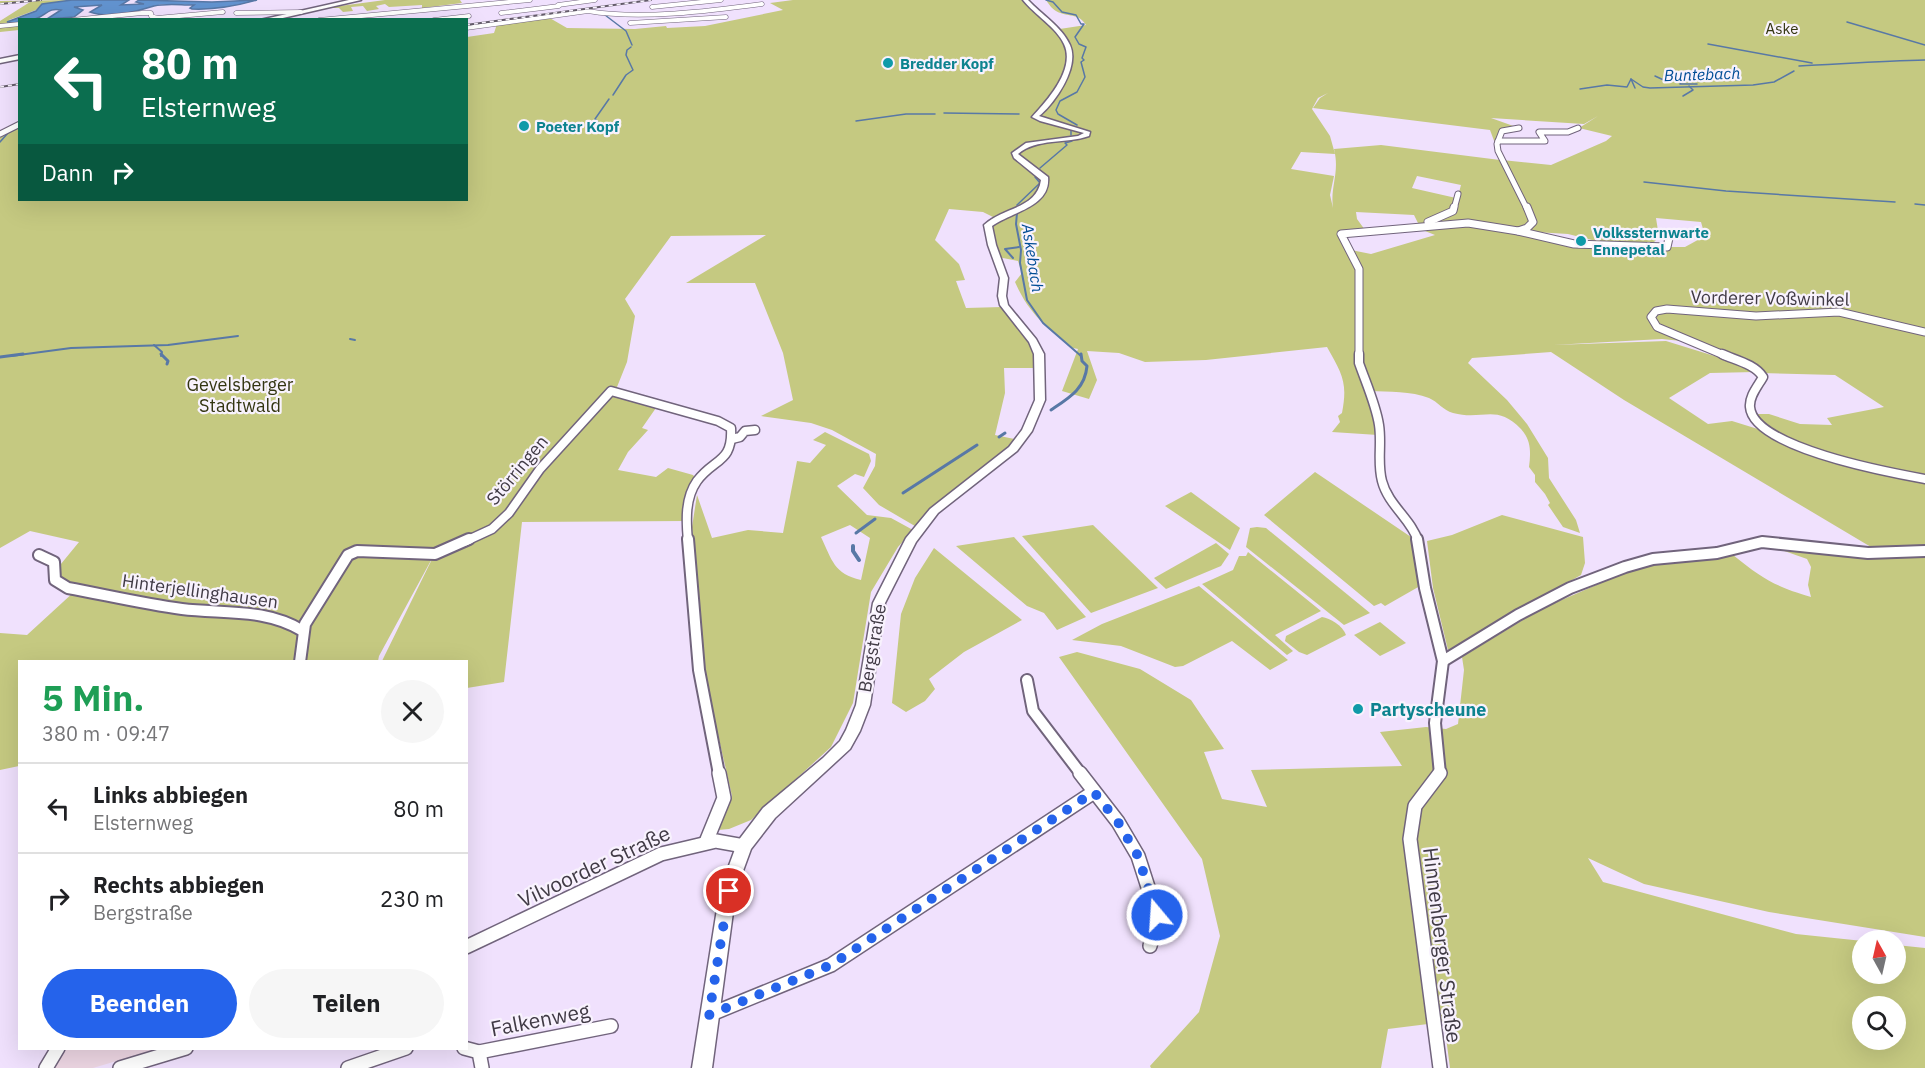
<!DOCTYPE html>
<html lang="de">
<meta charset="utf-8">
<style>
:root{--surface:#fff;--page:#f6f6f6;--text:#202124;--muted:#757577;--line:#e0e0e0;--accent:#2563eb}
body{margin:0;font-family:"IBM Plex Sans",sans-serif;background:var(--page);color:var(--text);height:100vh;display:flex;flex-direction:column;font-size:22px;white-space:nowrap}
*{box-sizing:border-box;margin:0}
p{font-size:20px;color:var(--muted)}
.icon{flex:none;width:33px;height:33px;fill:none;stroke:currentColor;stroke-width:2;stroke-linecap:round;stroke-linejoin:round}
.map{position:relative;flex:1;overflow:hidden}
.sheet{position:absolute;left:18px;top:660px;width:450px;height:390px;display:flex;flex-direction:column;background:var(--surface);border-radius:0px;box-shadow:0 6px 24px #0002}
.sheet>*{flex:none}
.banner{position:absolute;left:18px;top:18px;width:450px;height:183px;border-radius:0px;box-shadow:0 6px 24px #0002;background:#0b6e4f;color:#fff;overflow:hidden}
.needle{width:39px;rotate:352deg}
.buttons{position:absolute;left:1852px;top:930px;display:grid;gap:12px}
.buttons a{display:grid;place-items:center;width:54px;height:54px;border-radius:50%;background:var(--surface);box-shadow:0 6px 24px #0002;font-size:30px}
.pin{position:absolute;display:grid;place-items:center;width:51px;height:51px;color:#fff;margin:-26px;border:3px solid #fff;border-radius:50%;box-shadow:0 2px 6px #0007}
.me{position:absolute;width:66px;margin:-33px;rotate:342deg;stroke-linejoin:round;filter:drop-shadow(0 0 4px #0008)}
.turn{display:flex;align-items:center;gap:21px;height:126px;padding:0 24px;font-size:27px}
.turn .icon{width:78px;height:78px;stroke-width:2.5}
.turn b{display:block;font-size:42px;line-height:51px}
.then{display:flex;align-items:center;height:57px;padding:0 24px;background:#0003;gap:12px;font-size:22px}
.round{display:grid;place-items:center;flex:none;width:63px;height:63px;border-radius:32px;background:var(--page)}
.overview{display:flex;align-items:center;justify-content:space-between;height:102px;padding:0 24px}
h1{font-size:36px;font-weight:800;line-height:45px;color:#1e9e55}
.cta{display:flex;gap:12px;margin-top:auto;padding:12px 24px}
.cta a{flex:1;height:69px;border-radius:36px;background:var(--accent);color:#fff;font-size:24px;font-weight:800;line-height:69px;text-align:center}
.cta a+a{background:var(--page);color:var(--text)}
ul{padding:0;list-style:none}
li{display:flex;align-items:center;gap:18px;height:90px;padding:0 24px;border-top:2px solid var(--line)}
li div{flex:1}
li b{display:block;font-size:22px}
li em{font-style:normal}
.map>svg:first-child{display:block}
.education{fill:#edd6e3}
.green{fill:#c5c981;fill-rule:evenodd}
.water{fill:#6293cf;stroke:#5878a6;stroke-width:1.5}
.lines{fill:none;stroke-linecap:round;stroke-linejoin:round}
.stream-far3{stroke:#5878a6;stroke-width:1.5}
.stream-far2{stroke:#5878a6;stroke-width:2}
.stream-far1{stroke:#5878a6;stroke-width:3}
.stream{stroke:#5878a6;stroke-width:4}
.minor-far5-casing{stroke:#71647c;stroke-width:5}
.minor-far4-casing{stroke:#71647c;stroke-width:7}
.minor-far3-casing{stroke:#71647c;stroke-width:9}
.minor-far2-casing{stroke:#71647c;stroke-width:11}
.minor-far1-casing{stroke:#71647c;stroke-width:14}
.minor-casing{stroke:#71647c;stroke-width:16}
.tertiary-casing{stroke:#71647c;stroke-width:3}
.primary-casing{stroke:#71647c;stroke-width:3}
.minor-far5{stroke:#fff;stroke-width:4}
.minor-far4{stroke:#fff;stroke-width:5}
.minor-far3{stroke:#fff;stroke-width:7}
.minor-far2{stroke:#fff;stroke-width:8}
.minor-far1{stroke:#fff;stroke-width:10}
.minor{stroke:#fff;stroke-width:13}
.tertiary{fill:#fff;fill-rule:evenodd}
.primary{fill:#fff;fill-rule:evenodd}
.rail-casing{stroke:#645c6a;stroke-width:2}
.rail{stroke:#f8f2fd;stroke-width:1.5;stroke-dasharray:4;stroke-linecap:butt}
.route{stroke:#2563eb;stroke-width:10;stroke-dasharray:0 18}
.culture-dot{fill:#0f9aa8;stroke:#f8f2fd;stroke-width:2}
.labels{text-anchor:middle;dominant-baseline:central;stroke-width:4.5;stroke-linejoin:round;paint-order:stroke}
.far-park-label{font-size:15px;fill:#333511;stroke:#f8f2fd}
.far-culture-label{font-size:15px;font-weight:bold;fill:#0d838f;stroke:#f8f2fd;text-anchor:start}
.far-water-label{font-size:16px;font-style:italic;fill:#014d96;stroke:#f8f2fd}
.street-label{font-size:18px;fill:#403a45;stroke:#f8f2fd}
.park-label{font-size:18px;fill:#333511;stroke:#f8f2fd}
.culture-label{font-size:18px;font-weight:bold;fill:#0d838f;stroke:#f8f2fd;text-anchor:start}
.near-street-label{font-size:21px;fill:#403a45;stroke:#f8f2fd}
</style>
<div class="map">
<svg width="1925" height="1068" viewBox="0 0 1925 1068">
<rect width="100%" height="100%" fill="#f0e1fd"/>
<path class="education" d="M 66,1049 L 157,1049 L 93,1068 L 54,1068 Z"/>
<g class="green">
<path d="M 72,0 L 42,4 L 36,10 L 9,20 L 19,23 L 19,30 L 0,32 L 0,21 L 30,2 L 0,3 L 0,1 Z"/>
<path d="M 385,0 L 460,0 L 462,3 L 422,8 L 422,5 L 389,7 L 385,4 L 376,6 L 379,9 L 367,11 L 363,6 L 351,7 L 353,11 L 343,12 L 339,8 L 325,8 Z"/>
<path d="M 793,0 L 1023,0 L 1053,30 L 1086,25 C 1078,12 1068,18 1056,11 C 1052,9 1048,3 1046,0 L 1925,0 L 1925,478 C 1880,470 1791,455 1759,423 L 1758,414 L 1769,414 L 1800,424 L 1832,425 L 1827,418 L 1884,407 L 1835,375 L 1761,373 L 1747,364 L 1691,342 L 1662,339 L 1553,345 L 1666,341 L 1750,367 L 1755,372 L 1710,373 L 1669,398 L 1708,424 L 1732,421 L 1761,430 L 1808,453 L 1925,481 L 1925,547 L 1876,550 L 1624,400 L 1551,352 L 1472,358 L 1468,363 L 1507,400 L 1527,424 L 1548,458 L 1549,478 L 1576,520 L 1580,533 L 1563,527 L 1548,505 L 1550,503 L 1545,494 L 1535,482 L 1535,475 L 1529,467 C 1531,452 1531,440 1521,429 C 1496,403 1483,421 1453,413 C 1443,410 1438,402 1429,398 C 1411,391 1389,392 1370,391 L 1378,435 L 1332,432 L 1340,422 L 1338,416 L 1342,413 C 1348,382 1342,374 1327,347 L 1206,360 L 1145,362 L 1119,353 L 1087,351 L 1097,380 L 1089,399 L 1062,391 L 1078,349 L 1073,348 C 1046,327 1029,314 1015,282 L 1022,273 L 1018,261 L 998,257 L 992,245 L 990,225 L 1001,216 L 995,218 L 983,212 L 949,209 L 935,240 L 959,264 L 965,280 L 956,281 L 966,308 L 1002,307 C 1018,327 1036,342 1038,368 L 1004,368 L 1005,393 L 995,435 L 1019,440 L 1011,448 L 933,511 L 920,529 L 879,505 L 863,488 L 875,466 L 876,454 L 832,430 L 811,423 L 761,416 L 793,400 L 783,353 L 755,283 L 686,283 L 766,235 L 671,236 L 625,299 L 635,316 L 627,362 L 615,392 L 658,405 L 642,428 L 648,430 L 628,452 L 618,470 L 656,477 L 668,468 L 693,475 L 697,480 L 687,506 L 686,521 L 522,522 L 504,682 L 467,688 L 466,662 L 382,661 L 435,553 L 379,656 L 378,661 L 302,662 L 307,624 L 324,593 L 321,594 L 302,627 L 282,618 L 255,612 L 194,609 L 61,583 L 57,579 L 56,570 L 79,542 L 30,531 L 0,548 L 0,137 L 19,126 L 20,200 L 466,200 L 467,37 L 494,33 L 497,24 L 548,17 L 567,28 L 635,29 L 666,26 L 667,28 L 705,26 L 783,10 L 770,3 ZM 1328,93 L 1320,98 L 1313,108 L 1490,130 L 1496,146 L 1501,131 L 1519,128 L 1491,118 L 1584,124 L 1598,116 L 1579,128 L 1612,136 L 1606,141 L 1551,165 L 1502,160 L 1529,206 L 1534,222 L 1521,231 L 1568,234 L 1616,246 L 1651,247 C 1605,248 1562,244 1518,231 L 1532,221 L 1527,206 L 1500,160 L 1381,145 L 1334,149 C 1340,173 1330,186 1333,208 L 1330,195 L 1334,176 L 1291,169 L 1301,152 L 1335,154 L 1330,136 L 1312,109 L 1318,98 ZM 1417,176 L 1461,185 L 1454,211 L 1448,214 L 1452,211 L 1456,198 L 1412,188 ZM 1356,212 L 1414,215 L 1419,225 L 1415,227 L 1435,235 L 1371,254 L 1351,250 L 1343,232 L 1365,230 L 1357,219 ZM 1656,218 L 1701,222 L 1705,236 L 1685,247 L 1665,247 L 1666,245 L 1653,243 L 1659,237 Z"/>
<path d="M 825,432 L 869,454 L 871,461 L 864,477 L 855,474 L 837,486 L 867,515 L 891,518 L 913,530 L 898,547 L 871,592 L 853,703 L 831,747 L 751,820 L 729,829 L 718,830 L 732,796 L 703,669 L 692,527 L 697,495 L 712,538 L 748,530 L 783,533 L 797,461 L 810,463 L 826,445 L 813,440 ZM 850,525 L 870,538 L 861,580 C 834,574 832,560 821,537 Z"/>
<path d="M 1315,472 L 1411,537 L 1420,586 L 1385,606 L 1381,603 L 1374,606 L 1264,515 Z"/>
<path d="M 1191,492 L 1240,528 L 1230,550 L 1165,506 Z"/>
<path d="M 1502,515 L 1583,537 L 1585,563 L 1581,575 L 1448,650 L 1433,588 L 1427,541 L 1452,535 Z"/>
<path d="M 1093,525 L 1158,588 L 1091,613 L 1022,536 Z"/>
<path d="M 1257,527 L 1266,528 L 1370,613 L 1344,625 L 1246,547 L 1250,528 Z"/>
<path d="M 1014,537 L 1086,617 L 1057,630 L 1044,613 L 1027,606 L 956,546 Z"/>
<path d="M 1216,543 L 1229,554 L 1221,566 L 1166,589 L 1154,578 Z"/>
<path d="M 1770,546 L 1925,555 L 1925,937 L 1769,912 L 1644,884 L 1588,858 L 1603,882 L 1796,934 L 1863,941 L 1863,974 L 1896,974 L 1896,945 L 1925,948 L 1925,1068 L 1450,1068 L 1444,1022 L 1388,1029 L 1381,1068 L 1151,1068 L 1150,1066 L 1199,1012 L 1220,936 L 1202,859 L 1059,657 L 1077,652 L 1140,669 L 1191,700 L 1224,749 L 1204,752 L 1222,799 L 1267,807 L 1251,770 L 1402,766 L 1380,732 L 1426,727 L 1446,729 L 1458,724 L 1464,670 L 1462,657 L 1541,609 L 1617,576 L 1667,560 L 1733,555 C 1763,579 1774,586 1811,597 L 1808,585 L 1811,567 L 1807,559 ZM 1863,1006 L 1896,1006 L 1896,1040 L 1863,1040 Z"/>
<path d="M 934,548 L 1022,620 L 964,652 L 929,679 L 935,689 L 925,701 L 906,712 L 892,703 L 901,614 L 915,578 Z"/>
<path d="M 1248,552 L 1321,611 L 1275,635 L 1293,651 L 1287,655 L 1202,584 L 1233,570 L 1239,556 L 1246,556 Z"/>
<path d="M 1199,586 L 1288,660 L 1270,670 L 1232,641 L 1183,666 L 1175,667 L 1121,646 L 1072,640 L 1102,624 Z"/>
<path d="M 75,591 L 254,615 L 299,631 L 297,661 L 20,662 L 19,766 L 0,770 L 0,633 L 27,635 Z"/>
<path d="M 1322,617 C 1330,618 1343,626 1346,635 L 1307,655 L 1299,652 L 1285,641 L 1286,636 Z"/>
<path d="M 1380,622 L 1406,643 L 1380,656 L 1354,635 Z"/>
</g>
<path class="water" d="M 72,0 L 129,0 L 121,5 L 144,4 L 136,2 L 139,0 L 212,2 L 257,0 C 236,6 214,10 192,9 L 190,8 L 194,5 L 192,5 C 180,5 166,3 154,6 C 134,12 110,19 90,12 L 102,5 L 74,7 L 83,10 L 74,17 L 47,19 L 61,10 C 48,7 46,16 35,19 C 30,20 24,19 20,20 L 19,23 L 7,22 L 36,11 L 42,4 Z"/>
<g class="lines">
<g class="stream-far3">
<path d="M 1046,0 L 1053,2 L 1062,12 L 1076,15 L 1081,24 L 1084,24 L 1075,37 L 1079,44 L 1086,47 L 1082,58 L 1084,60 L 1081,62 L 1085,77 L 1077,92 L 1060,101 L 1056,110 L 1058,114 L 1077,125"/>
<path d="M 605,15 L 626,31 L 632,45"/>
<path d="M 1847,22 L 1925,45"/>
<path d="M 1708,44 L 1812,63"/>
<path d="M 1799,66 C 1841,64 1883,61 1925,60"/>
<path d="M 1655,76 L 1668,82 L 1684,76 L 1680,84 L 1697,84"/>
<path d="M 1631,79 L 1635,88"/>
<path d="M 1580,89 L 1607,85 L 1627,87 L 1631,79 L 1643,87 L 1650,88 L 1753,85 L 1774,82 L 1794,71"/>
<path d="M 613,95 L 626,75 L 633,70 L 626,55 L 627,50 L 631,47"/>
<path d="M 1683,96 L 1693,90 L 1689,86"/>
<path d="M 944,113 L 1019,114"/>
<path d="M 856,121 L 906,114 L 935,114"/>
<path d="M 598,122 L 595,119 L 609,99"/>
<path d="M 601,126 L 604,128"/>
<path d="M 1071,130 L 1071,135"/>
<path d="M 0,142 L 8,133 L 20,127"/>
<path d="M 1040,168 L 1067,145 L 1065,143 L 1072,141"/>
<path d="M 1644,182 L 1726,191 L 1895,202"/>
<path d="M 1915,204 L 1925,205"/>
<path d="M 1017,205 L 1040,183 L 1035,177"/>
</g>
<g class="stream-far2">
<path d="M 1017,213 L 1016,224 L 1021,250 L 1020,263 L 1027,300 L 1043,323 L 1081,356"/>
<path d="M 1013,258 L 1005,249 L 1019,247"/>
<path d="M 350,339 L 355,340"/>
<path d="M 154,345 L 162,352 L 161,356"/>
<path d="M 11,356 L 71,348 L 168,345 L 238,336"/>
</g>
<g class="stream-far1">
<path d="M 161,354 L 168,361 L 167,364"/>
<path d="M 0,357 L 23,354"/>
<path d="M 1051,410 C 1069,398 1085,389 1087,366 L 1082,361 L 1081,354"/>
<path d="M 999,437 L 1005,433"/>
<path d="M 903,493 L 977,445"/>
<path d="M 856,533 L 875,519"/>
</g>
<path class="stream" d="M 853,546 L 853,551 L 859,560"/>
<defs>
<g id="minor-far5">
<path d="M 558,5 L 595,0"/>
<path d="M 652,7 L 721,0"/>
<path d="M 236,13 L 301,12"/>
<path d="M 501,13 L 559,6"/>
<path d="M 72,20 L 142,13 L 151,13 L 151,16 L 157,18 L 223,12"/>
<path d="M 319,20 L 530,0"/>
<path d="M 434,20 L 469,16"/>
<path d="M 630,23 L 726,17"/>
<path d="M 0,26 L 20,24"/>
<path d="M 466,28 L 588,11 C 639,20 710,11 762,4"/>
</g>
<g id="minor-far4">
<path d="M 1519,128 L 1502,131 L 1497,144 L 1498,151 L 1527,209"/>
<path d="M 0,134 L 20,124"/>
<path d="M 1498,141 L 1545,141 L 1539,132 L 1568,132 L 1578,128"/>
<path d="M 1454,209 L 1458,194"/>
</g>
<g id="minor-far3">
<path d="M 1428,222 L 1453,211 L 1454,207"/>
<path d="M 1518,231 L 1527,228 L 1533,222 L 1527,207"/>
<path d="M 1359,356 L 1359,269 L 1341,234 L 1468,223 L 1518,231 L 1574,244 L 1667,247 L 1669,238"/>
<path d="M 1726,356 L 1657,327 L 1651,317 L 1656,311 L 1667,309 L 1756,316 L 1839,312 L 1925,332"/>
</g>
<g id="minor-far2">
<path d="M 1359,354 L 1359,363 C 1366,383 1376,405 1379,425 C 1382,444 1377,463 1382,481 C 1388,505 1412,520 1418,541"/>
<path d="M 1722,354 C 1735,360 1755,364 1763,377 C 1758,386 1749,396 1750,407 C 1753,448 1892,473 1925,479"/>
<path d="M 732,439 L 740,437 L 745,431 L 755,430"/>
<path d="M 466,541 L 492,529 L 509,513 L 540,469 L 611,391 L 718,421 L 731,428 C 733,463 714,458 697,481 C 685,498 686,520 688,541"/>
</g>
<g id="minor-far1">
<path d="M 688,539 L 699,670 L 719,774"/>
<path d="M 1417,539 L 1425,588 L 1443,661 L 1435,723 L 1440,774"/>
<path d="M 39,555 L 54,562 L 55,580 L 68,588 C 106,595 144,604 182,609 C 223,614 266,608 303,631"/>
<path d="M 1443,661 L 1518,615 L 1570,588 L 1625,567 L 1653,559 L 1717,553 L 1762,542 L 1868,553 L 1925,551"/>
<path d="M 300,662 L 305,624 L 348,555 L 357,551 L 435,554 L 469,539"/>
<path d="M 1027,680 L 1033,711 L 1081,774"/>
</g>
<g id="minor">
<path d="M 1080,773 L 1118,822 L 1138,856 L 1157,915 L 1150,946"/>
<path d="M 1440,773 L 1415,806 L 1410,839 L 1440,1068"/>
<path d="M 706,842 L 724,798 L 719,773"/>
<path d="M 466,947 L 661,854 L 716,841 L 744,846"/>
<path d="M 709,1015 L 831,965 L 1094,792"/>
<path d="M 464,1048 L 479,1052 L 482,1068"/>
<path d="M 479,1052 L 611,1026"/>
<path d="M 46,1068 L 58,1048"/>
<path d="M 120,1068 L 186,1048"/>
<path d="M 348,1068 L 406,1048"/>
</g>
<path id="tertiary" d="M 1023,0 L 1028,0 C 1041,14 1062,27 1070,45 C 1080,67 1055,103 1039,116 L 1090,132 L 1089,136 C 1067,144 1036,138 1018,154 L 1048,177 C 1051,207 1011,212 992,226 L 996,245 L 1008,278 L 1006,296 L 1008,305 L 1036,339 L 1044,354 L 1045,400 L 1032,431 L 1017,451 L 938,513 L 916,542 L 885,603 L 870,705 L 860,731 L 850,749 L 775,818 L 751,849 L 736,890 L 712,1068 L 692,1068 L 720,890 L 738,841 L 763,808 L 823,758 L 840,741 L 846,730 L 856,705 L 873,603 L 906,538 L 930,509 L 1009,447 L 1022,430 L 1035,400 L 1034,354 L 1029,342 L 1000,305 L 998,296 L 1000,278 L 988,245 L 984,225 C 1003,207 1037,209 1041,180 L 1014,158 L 1012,153 L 1026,143 L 1078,136 L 1084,133 L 1040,121 L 1032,117 C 1047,101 1076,69 1064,44 C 1056,27 1035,15 1023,0 Z"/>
<g id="primary">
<path d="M 349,0 L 361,0 L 274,20 L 260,20 Z"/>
<path d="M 20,55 L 20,59 L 0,63 L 0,59 Z"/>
</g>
</defs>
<use href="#minor-far5" class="minor-far5-casing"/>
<use href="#minor-far4" class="minor-far4-casing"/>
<use href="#minor-far3" class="minor-far3-casing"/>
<use href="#minor-far2" class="minor-far2-casing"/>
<use href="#minor-far1" class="minor-far1-casing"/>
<use href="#minor" class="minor-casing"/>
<use href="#tertiary" class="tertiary-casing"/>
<use href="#primary" class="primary-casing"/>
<use href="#minor-far5" class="minor-far5"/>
<use href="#minor-far4" class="minor-far4"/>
<use href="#minor-far3" class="minor-far3"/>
<use href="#minor-far2" class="minor-far2"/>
<use href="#minor-far1" class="minor-far1"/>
<use href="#minor" class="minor"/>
<use href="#tertiary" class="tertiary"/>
<use href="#primary" class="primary"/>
<defs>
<g id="rail">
<path d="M 0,4 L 41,0"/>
<path d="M 466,25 L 651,0"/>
<path d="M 0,87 L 20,84"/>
</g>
</defs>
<use href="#rail" class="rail-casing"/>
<use href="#rail" class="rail"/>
</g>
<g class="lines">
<path class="route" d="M 729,891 L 709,1015 L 831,965 L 1094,792 L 1118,822 L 1138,856 L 1157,915"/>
</g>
<g class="culture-dot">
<circle cx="888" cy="63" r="6"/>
<circle cx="524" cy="126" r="6"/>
<circle cx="1581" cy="241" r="6"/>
<circle cx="1358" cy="709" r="6"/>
</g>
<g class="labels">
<g class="far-park-label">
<text x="1782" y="28">Aske</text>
</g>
<g class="far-culture-label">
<text x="900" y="63">Bredder Kopf</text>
<text x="536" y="126">Poeter Kopf</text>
<text x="1593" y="232">Volkssternwarte<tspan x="1593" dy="17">Ennepetal</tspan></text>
</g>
<g class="far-water-label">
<text transform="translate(1702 74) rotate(-2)">Buntebach</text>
<text transform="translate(1033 258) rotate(81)">Askebach</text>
</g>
<g class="street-label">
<text transform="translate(1770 298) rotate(1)">Vorderer Voßwinkel</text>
<text transform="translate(517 470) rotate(-50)">Störringen</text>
<text transform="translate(200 591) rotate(8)">Hinterjellinghausen</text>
<text transform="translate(872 648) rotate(-80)">Bergstraße</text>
</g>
<g class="park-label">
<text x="240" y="384">Gevelsberger<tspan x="240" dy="21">Stadtwald</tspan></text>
</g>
<g class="culture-label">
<text x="1370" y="709">Partyscheune</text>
</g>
<g class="near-street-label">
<text transform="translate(594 866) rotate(-25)">Vilvoorder Straße</text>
<text transform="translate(1443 945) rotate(83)">Hinnenberger Straße</text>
<text transform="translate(540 1019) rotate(-11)">Falkenweg</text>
</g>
</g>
</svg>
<div class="buttons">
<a><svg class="needle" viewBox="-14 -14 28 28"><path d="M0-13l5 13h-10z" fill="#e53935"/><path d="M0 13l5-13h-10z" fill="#757577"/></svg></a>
<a><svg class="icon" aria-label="search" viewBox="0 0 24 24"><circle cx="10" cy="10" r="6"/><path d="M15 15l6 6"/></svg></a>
</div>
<div class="pin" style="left:729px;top:891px;background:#d93025"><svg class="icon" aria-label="arrive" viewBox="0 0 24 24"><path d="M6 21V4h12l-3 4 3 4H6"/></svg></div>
<svg class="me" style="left:1157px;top:915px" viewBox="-20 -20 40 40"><circle r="17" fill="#2563eb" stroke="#fff" stroke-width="3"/><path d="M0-11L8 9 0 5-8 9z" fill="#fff"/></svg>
<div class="banner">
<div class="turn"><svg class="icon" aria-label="left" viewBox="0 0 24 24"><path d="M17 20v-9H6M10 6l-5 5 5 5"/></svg><div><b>80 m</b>Elsternweg</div></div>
<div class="then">Dann<svg class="icon" aria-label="right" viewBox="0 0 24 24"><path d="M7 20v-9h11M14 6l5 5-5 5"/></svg></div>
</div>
<section class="sheet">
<div class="overview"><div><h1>5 Min.</h1><p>380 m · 09:47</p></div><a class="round"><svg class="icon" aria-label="close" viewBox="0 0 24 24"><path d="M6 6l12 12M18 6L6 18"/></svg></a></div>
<ul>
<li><svg class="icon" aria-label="left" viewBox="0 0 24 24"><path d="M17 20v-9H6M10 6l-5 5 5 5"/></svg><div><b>Links abbiegen</b><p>Elsternweg</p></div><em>80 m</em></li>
<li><svg class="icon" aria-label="right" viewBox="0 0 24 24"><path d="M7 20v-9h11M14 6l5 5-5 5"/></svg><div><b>Rechts abbiegen</b><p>Bergstraße</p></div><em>230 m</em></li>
</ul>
<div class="cta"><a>Beenden</a><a>Teilen</a></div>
</section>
</div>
